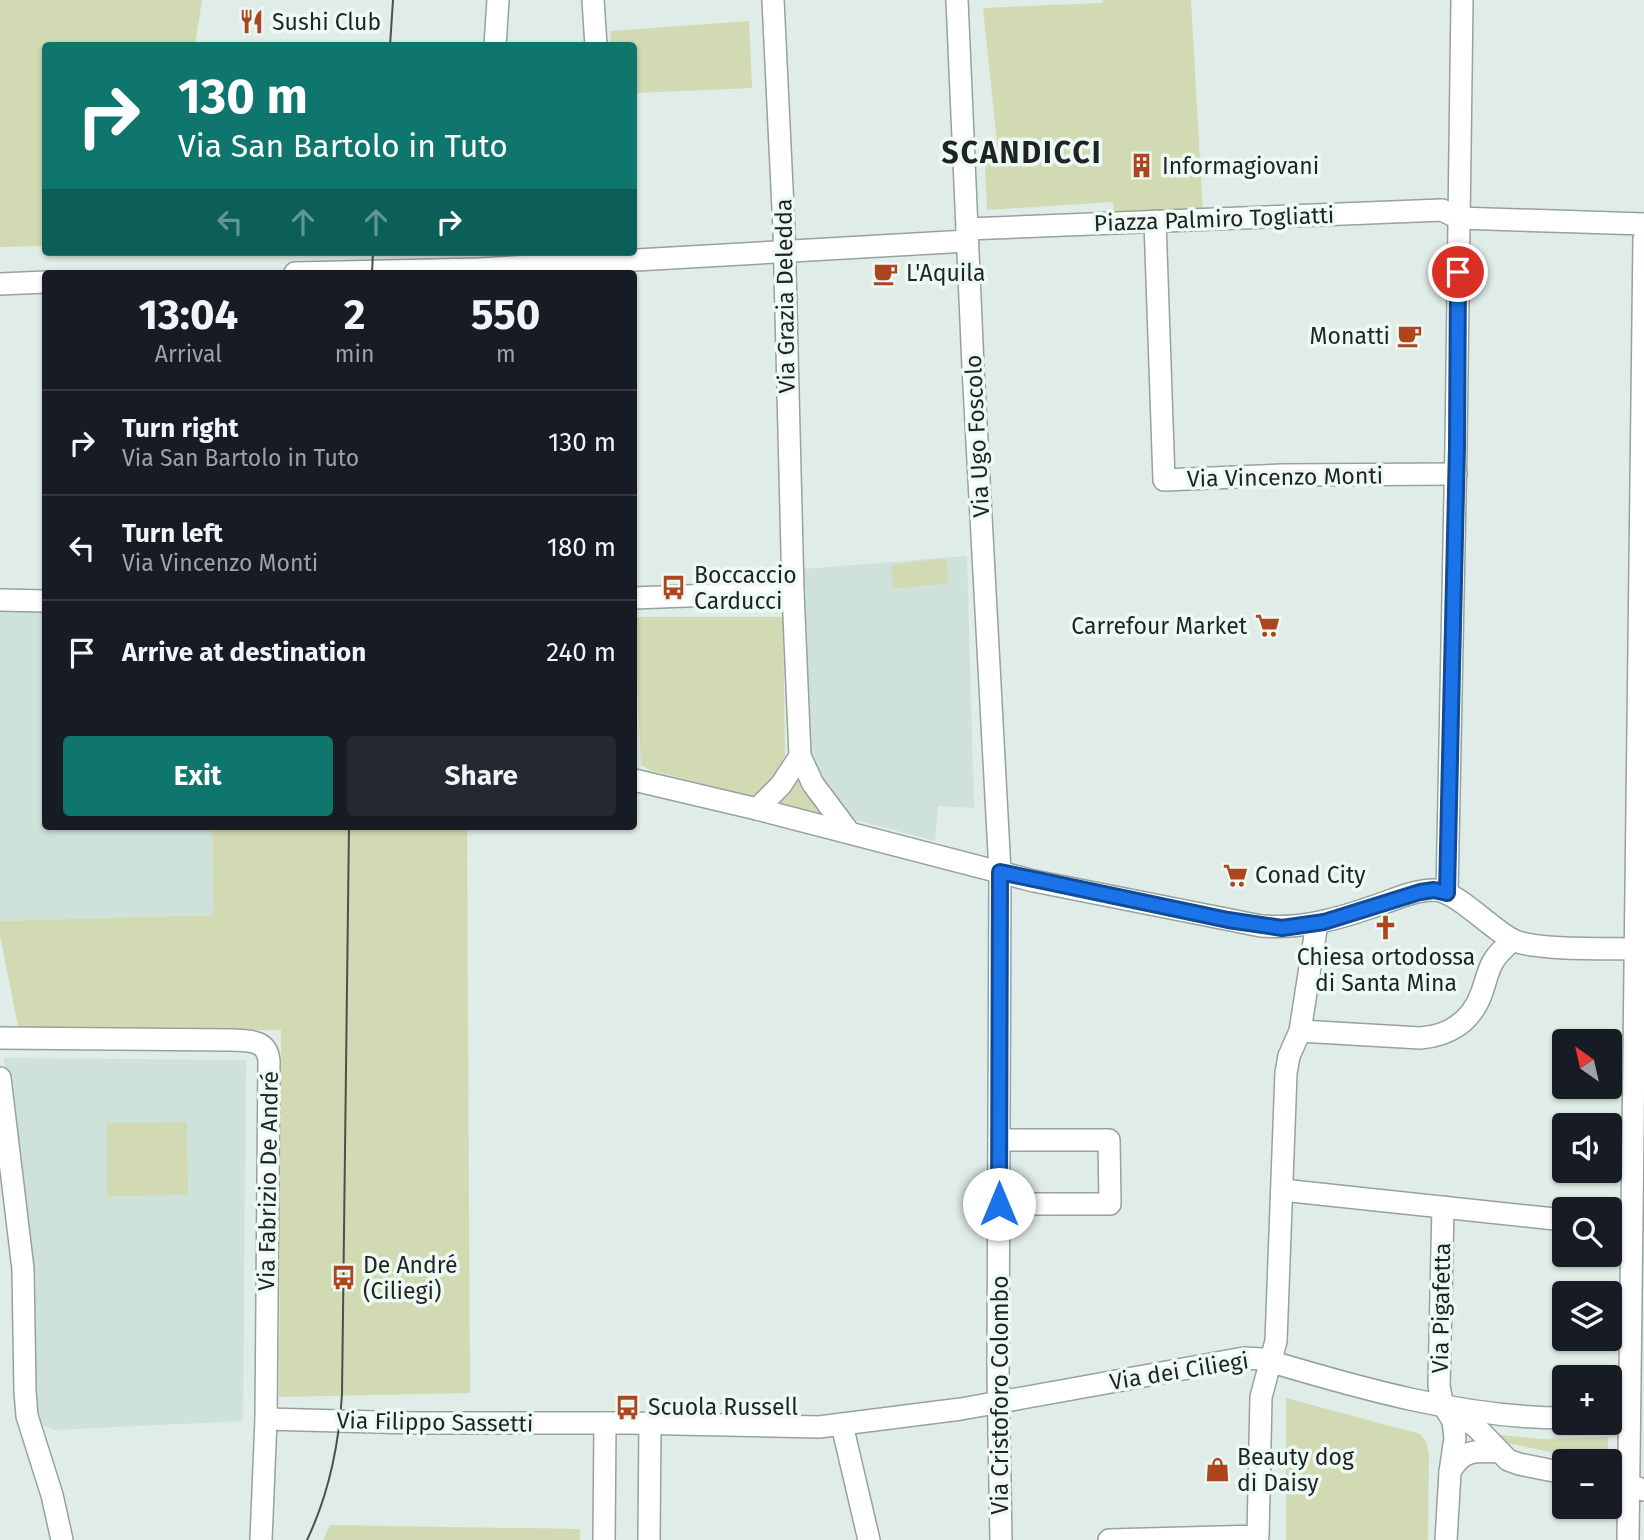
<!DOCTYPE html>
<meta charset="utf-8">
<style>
:root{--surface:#171b24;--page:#242831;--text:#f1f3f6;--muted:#9ea1a6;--line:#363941;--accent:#0f766e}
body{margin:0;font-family:"Fira Sans",sans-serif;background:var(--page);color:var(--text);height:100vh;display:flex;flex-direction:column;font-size:26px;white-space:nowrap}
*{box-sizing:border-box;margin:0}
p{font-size:23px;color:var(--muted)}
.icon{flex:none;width:38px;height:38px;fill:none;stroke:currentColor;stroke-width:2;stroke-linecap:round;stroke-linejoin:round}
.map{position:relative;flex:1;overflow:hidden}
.details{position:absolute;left:42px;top:270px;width:595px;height:560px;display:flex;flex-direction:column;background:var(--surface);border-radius:7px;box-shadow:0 2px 5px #0004}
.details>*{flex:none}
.top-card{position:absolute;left:42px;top:42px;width:595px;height:214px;border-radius:7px;box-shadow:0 2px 5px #0004;background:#0f766e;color:#fff;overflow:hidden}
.needle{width:46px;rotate:326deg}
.buttons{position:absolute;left:1552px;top:1029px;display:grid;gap:14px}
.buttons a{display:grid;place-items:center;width:70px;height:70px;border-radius:7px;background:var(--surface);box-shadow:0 2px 5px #0004;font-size:35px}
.pin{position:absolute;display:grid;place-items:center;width:60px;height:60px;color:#fff;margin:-30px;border:4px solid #fff;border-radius:50%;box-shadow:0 2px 7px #0007}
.me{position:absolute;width:77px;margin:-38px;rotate:0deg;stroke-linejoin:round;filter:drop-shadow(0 0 5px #0008)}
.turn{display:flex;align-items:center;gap:24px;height:147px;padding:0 21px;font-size:32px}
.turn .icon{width:91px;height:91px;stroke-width:2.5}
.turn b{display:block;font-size:49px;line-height:60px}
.lanes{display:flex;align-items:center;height:66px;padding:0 21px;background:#0003;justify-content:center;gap:35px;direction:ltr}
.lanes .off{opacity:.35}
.eta{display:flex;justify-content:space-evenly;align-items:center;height:119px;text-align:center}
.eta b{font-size:42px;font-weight:700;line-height:49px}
.action{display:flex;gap:14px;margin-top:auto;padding:14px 21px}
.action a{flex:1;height:80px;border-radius:7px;background:var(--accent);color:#fff;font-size:28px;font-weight:700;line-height:80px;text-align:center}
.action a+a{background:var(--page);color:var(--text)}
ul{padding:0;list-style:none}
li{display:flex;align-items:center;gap:21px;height:105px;padding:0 21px;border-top:2px solid var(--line)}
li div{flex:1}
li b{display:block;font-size:26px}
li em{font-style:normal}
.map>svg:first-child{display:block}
.built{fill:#cee2d9}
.green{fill:#d2dab3}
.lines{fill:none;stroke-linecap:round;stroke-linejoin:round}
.minor-casing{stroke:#96a29d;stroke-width:24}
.minor{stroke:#fff;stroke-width:21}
.tram{stroke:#4a504d;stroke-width:2}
.route-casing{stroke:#114b97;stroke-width:18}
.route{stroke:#1a73e8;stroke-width:12}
.labels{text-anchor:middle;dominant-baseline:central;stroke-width:7;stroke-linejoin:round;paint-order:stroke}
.poi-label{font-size:23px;fill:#1f2321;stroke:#edfaf4;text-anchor:start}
.street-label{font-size:23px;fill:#1f2321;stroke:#edfaf4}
.district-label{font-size:30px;font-weight:bold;letter-spacing:2px;fill:#1f2321;stroke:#edfaf4}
</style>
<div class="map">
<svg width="1644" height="1540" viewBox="0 0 1644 1540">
<rect width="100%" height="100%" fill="#e0ece7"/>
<g class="built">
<path d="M 967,556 L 974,808 L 938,806 L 935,841 L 856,820 L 823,785 L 811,756 L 803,569 Z"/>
<path d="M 0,611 L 45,612 L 46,826 L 212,826 L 215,915 L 0,921 Z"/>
<path d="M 4,1058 L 246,1060 L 243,1421 L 54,1430 L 32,1420 L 22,1209 Z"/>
</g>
<g class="green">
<path d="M 0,0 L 202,0 L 195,45 L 46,46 L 45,246 L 0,247 Z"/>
<path d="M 1103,0 L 1191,0 L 1203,214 L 1114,219 L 1113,202 L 987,210 L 985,164 L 998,152 L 983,8 L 1102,3 Z"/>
<path d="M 749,21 L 752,88 L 634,93 L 634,46 L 611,45 L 610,31 Z"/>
<path d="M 946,558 L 949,583 L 893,589 L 891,565 Z"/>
<path d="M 634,617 L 783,617 L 785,756 L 774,777 L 753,797 L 649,770 L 641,765 Z"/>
<path d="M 797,779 L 827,818 L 777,803 L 788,794 Z"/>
<path d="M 212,826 L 467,826 L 470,1393 L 279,1397 L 281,1030 L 19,1031 L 0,936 L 0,921 L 214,915 Z"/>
<path d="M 187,1122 L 188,1195 L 107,1196 L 107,1123 Z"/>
<path d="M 1286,1398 L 1420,1434 L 1426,1442 L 1429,1453 L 1428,1540 L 1286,1540 Z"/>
<path d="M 1501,1435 L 1541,1439 L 1608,1437 L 1608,1461 L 1592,1461 L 1498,1441 L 1498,1436 Z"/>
<path d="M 330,1525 L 580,1529 L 580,1540 L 323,1540 Z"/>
</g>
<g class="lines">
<defs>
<g id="minor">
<path d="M 593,0 L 596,46"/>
<path d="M 773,0 L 784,230 L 793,592"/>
<path d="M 957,0 L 973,367 L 1000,872 L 998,1374 L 1001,1540"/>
<path d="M 495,46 L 498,0"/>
<path d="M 1155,221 L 1164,480 L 1282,475 L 1456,474"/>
<path d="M 967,229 L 1442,210 L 1458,218 L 1644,224"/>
<path d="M 295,273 L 479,269 L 967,241"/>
<path d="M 0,284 L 46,282"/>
<path d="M 634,598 L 793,592 L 800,756 L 813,784 L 849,832"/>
<path d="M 0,600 L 46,601"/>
<path d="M 634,780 L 757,809 L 1034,881 L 1261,926 C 1300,929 1335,920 1372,907 C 1391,901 1413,890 1434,890 C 1458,891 1491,930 1515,941 C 1541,951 1613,948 1644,949"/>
<path d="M 757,809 L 781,785 L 800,756"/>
<path d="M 1447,893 L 1456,446 L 1462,0"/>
<path d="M 1300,1031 L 1420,1038 C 1450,1036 1472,1021 1482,992 C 1486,981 1488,969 1494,960 C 1499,952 1506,946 1513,940"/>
<path d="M 0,1038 L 231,1040 C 249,1041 267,1039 269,1061 L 266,1419 L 261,1540"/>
<path d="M 0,1078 L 23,1269 L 25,1391 L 27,1416 L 52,1495 L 62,1540"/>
<path d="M 1282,1190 L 1564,1220"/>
<path d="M 999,1204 L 1110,1204 L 1109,1140 L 999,1140"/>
<path d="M 1443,1207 L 1439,1385 L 1442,1403 L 1453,1421 L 1455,1438 L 1450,1472 L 1446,1540"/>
<path d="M 1610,1225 L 1632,1228"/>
<path d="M 1452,1412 L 1475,1426 L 1508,1460 L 1519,1464 L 1564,1473"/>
<path d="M 266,1419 L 415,1423 L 627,1423 L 819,1427 L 961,1409 L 1244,1358 L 1262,1359 C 1359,1388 1463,1418 1564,1418"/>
<path d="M 842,1425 L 869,1540"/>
<path d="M 1450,1472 C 1462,1449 1476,1451 1499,1452"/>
<path d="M 1610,1479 L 1644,1490"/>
<path d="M 604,1540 L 605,1423"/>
<path d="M 649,1540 L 650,1423"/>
<path d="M 1109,1540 L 1258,1536 L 1261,1397 L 1276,1341 L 1286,1073 L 1289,1056 L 1300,1031 L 1317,923"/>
<path d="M 1628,1540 L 1644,239"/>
</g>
</defs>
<use href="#minor" class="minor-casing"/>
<use href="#minor" class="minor"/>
<g class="tram">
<path d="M 390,46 L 393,0"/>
<path d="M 372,273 L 373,252"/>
<path d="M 307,1540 C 329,1494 339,1445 342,1394 L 349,826"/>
</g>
</g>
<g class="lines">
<defs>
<path id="route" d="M 999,1204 L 1000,872 L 1228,920 L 1282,928 L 1324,922 L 1420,892 L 1434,890 L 1447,893 L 1457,446 L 1458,272"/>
</defs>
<use href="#route" class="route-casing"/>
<use href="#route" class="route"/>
</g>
<defs>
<symbol id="restaurant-bare" viewBox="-9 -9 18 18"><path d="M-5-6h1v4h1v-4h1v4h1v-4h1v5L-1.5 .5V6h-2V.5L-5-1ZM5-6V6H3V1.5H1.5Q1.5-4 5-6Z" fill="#ad461f" stroke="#edfaf4" stroke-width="2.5" paint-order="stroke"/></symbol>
<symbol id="building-bare" viewBox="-9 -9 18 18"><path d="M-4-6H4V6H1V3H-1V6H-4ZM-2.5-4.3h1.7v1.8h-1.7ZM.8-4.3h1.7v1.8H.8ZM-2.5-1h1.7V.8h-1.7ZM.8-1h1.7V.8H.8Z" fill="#ad461f" stroke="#edfaf4" stroke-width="2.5" paint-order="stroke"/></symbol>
<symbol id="cafe-bare" viewBox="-9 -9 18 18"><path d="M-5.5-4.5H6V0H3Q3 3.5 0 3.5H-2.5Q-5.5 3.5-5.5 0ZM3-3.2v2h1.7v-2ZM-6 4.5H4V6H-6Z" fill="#ad461f" stroke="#edfaf4" stroke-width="2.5" paint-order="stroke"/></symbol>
<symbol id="bus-bare" viewBox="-9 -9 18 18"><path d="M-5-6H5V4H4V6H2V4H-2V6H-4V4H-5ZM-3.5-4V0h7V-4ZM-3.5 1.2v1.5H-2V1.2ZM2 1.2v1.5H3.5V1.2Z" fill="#ad461f" stroke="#edfaf4" stroke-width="2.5" paint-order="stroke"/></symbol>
<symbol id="supermarket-bare" viewBox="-9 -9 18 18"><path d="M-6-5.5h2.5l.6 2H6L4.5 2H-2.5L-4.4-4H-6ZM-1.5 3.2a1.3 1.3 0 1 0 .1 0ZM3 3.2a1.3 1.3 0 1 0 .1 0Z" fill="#ad461f" stroke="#edfaf4" stroke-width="2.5" paint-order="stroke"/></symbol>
<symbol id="church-bare" viewBox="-9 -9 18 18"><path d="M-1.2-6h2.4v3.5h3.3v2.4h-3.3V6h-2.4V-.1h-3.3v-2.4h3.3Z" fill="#ad461f" stroke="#edfaf4" stroke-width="2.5" paint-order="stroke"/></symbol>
<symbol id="shop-bare" viewBox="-9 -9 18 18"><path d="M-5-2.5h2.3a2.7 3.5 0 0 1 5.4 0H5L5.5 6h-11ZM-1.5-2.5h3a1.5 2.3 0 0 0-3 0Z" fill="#ad461f" stroke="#edfaf4" stroke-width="2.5" paint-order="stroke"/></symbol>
</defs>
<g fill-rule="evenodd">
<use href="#restaurant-bare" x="234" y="4" width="35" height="35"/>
<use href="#building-bare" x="1124" y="148" width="35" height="35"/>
<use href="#cafe-bare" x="868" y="256" width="35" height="35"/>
<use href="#cafe-bare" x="1392" y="318" width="35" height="35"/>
<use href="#bus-bare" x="656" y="570" width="35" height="35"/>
<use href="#supermarket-bare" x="1250" y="608" width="35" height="35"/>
<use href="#supermarket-bare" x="1218" y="858" width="35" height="35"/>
<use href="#church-bare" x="1368" y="910" width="35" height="35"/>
<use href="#bus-bare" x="326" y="1260" width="35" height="35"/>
<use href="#bus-bare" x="610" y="1390" width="35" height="35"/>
<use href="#shop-bare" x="1200" y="1452" width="35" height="35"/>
</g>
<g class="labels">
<g class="poi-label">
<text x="272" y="22">Sushi Club</text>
<text x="1162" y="166">Informagiovani</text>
<text x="906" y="273">L'Aquila</text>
<text x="1390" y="336" text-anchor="end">Monatti</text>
<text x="694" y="575">Boccaccio<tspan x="694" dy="26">Carducci</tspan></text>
<text x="1247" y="626" text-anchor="end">Carrefour Market</text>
<text x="1255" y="875">Conad City</text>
<text x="1386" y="957" text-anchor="middle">Chiesa ortodossa<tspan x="1386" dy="26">di Santa Mina</tspan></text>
<text x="363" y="1265">De André<tspan x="363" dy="26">(Ciliegi)</tspan></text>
<text x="648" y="1407">Scuola Russell</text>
<text x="1237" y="1457">Beauty dog<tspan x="1237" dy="26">di Daisy</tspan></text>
</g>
<g class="street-label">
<text transform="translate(1214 219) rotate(-2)">Piazza Palmiro Togliatti</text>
<text transform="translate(785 296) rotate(-91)">Via Grazia Deledda</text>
<text transform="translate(977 436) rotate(-93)">Via Ugo Foscolo</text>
<text transform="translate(1285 477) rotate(-1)">Via Vincenzo Monti</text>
<text transform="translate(268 1181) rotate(-89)">Via Fabrizio De André</text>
<text transform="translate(1441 1308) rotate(-89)">Via Pigafetta</text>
<text transform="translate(1179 1371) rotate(-9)">Via dei Ciliegi</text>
<text transform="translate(1000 1395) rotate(-90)">Via Cristoforo Colombo</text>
<text transform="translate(435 1422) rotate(1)">Via Filippo Sassetti</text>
</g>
<g class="district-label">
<text x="1022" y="153">SCANDICCI</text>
</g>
</g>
</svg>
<div class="buttons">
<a><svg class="needle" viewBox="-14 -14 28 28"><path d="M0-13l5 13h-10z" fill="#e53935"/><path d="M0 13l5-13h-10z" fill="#9ea1a6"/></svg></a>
<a><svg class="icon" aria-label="sound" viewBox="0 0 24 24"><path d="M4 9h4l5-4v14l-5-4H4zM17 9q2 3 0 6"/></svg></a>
<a><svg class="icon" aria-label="search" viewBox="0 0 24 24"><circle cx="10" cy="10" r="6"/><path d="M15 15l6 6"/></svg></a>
<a><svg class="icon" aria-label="layers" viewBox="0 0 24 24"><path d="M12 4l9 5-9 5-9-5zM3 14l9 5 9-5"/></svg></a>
<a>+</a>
<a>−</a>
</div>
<div class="pin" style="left:1458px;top:272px;background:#d93025"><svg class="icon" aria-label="arrive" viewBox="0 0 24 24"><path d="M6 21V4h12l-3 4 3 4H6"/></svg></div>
<svg class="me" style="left:999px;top:1204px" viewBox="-20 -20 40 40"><circle r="19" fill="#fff"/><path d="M0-13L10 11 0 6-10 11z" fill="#1a73e8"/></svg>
<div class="top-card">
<div class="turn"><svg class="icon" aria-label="right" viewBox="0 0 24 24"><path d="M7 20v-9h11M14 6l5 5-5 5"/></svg><div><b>130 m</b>Via San Bartolo in Tuto</div></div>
<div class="lanes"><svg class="icon off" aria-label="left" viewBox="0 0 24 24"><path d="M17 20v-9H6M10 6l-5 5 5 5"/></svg><svg class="icon off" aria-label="ahead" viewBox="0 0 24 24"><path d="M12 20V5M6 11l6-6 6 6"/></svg><svg class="icon off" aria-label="ahead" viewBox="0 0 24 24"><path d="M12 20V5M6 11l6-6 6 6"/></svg><svg class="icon" aria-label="right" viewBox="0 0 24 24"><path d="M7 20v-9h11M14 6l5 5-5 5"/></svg></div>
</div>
<section class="details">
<div class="eta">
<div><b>13:04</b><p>Arrival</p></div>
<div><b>2</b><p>min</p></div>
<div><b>550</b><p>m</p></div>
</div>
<ul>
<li><svg class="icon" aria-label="right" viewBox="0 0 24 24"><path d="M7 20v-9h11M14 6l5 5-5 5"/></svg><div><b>Turn right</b><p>Via San Bartolo in Tuto</p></div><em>130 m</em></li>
<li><svg class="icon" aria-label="left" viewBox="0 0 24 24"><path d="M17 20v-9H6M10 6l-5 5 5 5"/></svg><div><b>Turn left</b><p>Via Vincenzo Monti</p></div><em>180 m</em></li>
<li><svg class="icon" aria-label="arrive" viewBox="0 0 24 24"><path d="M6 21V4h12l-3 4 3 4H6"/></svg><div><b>Arrive at destination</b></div><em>240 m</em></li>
</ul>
<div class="action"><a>Exit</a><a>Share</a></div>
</section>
</div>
